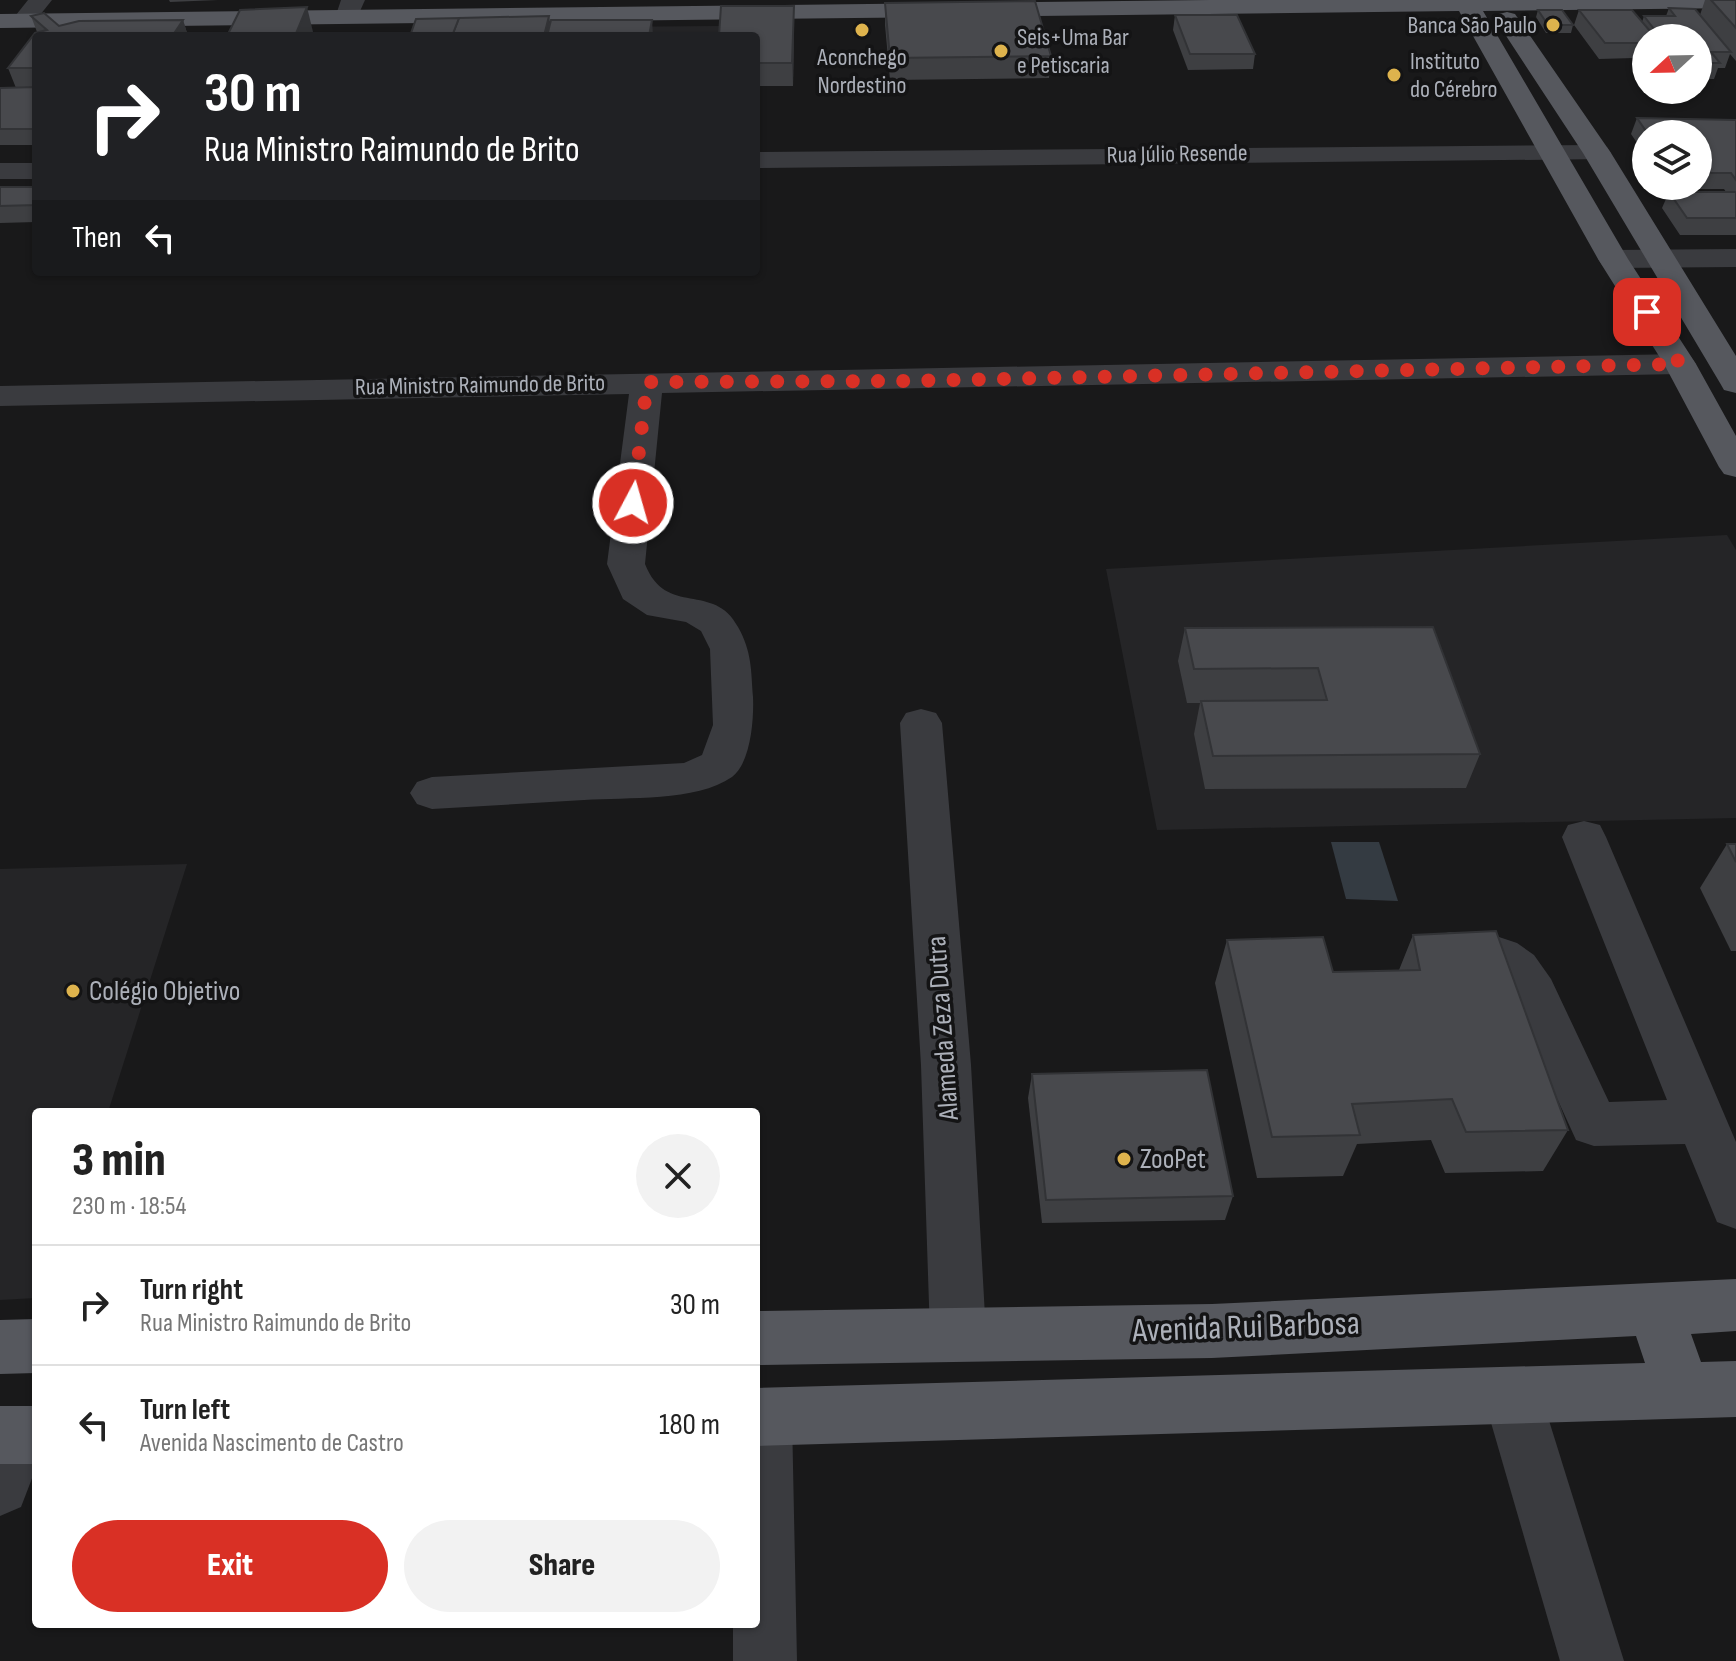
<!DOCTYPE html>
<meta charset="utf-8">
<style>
:root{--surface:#fff;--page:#f2f2f2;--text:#222;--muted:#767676;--line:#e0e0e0;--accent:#d93025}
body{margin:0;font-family:"Sofia Sans Condensed",sans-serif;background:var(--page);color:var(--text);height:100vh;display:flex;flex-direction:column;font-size:30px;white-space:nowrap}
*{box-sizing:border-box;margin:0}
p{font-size:26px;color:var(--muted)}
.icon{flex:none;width:44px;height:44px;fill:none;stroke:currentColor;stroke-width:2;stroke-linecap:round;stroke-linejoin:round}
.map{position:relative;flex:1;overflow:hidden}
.sheet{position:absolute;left:32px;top:1108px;width:728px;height:520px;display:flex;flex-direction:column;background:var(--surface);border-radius:8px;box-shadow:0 2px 6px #0004}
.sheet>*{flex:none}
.hud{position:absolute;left:32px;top:32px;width:728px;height:244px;border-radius:8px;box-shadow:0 2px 6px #0004;background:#202124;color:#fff;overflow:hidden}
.needle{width:52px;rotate:248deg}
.fabs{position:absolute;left:1632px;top:24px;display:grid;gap:16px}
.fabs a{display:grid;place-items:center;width:80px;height:80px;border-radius:50%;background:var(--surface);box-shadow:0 2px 6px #0004;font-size:40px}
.pin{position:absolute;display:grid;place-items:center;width:68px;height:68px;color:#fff;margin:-34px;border-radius:16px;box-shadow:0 4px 12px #0006}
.me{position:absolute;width:88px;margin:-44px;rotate:6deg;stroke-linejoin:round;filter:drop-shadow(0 0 6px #0008)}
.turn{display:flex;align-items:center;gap:28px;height:168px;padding:0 40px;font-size:36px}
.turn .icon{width:104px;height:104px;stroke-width:2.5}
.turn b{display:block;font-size:56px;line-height:68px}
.then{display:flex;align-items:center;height:76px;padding:0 40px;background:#0003;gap:16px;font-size:30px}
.round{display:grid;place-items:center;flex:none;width:84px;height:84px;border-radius:42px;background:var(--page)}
.summary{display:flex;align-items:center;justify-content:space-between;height:136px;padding:0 40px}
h1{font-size:48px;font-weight:800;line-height:60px}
.button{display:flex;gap:16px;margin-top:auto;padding:16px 40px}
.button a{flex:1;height:92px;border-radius:48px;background:var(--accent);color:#fff;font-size:32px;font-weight:800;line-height:92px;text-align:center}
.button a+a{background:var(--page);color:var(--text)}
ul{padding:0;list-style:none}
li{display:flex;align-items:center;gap:24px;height:120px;padding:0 40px;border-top:2px solid var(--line)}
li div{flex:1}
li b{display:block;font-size:30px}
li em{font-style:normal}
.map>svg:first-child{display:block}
.built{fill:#252527}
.water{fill:#343b42}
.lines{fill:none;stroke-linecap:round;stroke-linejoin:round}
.minor{fill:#3a3b3f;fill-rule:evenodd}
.major{fill:#56585e;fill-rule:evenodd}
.wall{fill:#3e3f42}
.shaded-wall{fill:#323336}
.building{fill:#48494d;stroke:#323336;stroke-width:2}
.route{stroke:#d93025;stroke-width:14;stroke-dasharray:0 25.2}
.poi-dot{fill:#deb34d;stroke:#141415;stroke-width:3}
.labels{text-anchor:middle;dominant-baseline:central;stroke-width:7;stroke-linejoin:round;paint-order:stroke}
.far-poi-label{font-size:24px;fill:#acb0b9;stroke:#141415;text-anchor:start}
.far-street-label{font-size:24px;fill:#acb0b9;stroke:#141415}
.poi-label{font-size:28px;fill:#acb0b9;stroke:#141415;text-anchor:start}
.street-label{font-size:28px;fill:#acb0b9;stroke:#141415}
.near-street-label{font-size:34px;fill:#acb0b9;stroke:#141415}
</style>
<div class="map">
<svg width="1736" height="1661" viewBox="0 0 1736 1661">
<rect width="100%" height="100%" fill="#19191a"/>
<g class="built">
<path d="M 725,26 L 724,36 L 598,36 L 599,27 Z"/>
<path d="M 1727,535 L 1736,550 L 1736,818 L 1157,830 L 1106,569 Z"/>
<path d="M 187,864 L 108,1112 L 36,1112 L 36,1298 L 0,1300 L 0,869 Z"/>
</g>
<path class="water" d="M 1331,842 L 1379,842 L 1398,901 L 1346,899 Z"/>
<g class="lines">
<g class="minor">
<path d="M 28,0 L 52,0 L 32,25 L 16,25 L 12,20 Z"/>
<path d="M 341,0 L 365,0 L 356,20 L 340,20 L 336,15 Z"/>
<path d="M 1597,145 L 1607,147 L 1611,153 L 1607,159 L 756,168 L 756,152 Z"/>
<rect x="0" y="163" width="36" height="16"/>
<path d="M 1736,249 L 1736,267 L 1613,268 L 1602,265 L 1598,259 L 1602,253 L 1613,250 Z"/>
<path d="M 1680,354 L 1691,357 L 1696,364 L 1691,371 L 1680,374 L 662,393 L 645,564 C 666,618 714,581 738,627 C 752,652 751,670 753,697 C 754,718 751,763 732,777 C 696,802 627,797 584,800 C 533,803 483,806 432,809 L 417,804 L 410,793 L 417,782 L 432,777 L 684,763 L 702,755 L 713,725 L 710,649 L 701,631 L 686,622 L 647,615 L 623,599 L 607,564 L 629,394 L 0,406 L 0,386 Z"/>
<path d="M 921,709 L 936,713 L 942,723 L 971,1065 L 986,1334 L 978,1353 L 958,1361 L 938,1353 L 930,1334 L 921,1065 L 900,723 L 906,713 Z"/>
<path d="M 1584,821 L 1600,825 L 1606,837 L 1736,1142 L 1736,1229 L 1717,1222 L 1685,1144 L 1594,1146 L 1576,1140 L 1508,991 L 1484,970 L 1449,970 L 1432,964 L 1426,951 L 1432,938 L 1449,932 L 1484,932 L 1517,943 L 1534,955 L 1551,979 L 1609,1102 L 1667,1100 L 1562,837 L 1568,825 Z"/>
<path d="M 1512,1367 L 1533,1375 L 1541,1395 L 1624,1661 L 1560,1661 L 1483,1395 L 1491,1375 Z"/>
<path d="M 763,1388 L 784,1397 L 792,1417 L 797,1661 L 733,1661 L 733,1624 L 756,1624 L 756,1391 Z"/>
<path d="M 17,1406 L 36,1413 L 36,1468 L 21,1507 L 0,1516 L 0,1413 Z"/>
</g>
<g class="major">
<path d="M 1209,0 L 1736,0 L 1736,8 L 1483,11 L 1628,259 L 1696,364 L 1736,436 L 1736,477 L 1724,474 L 1719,467 L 1664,364 L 1598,259 L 1459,11 L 0,28 L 0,14 Z"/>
<path d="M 1507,12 L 1515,14 L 1611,153 L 1736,356 L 1736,393 L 1724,390 L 1720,383 L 1583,153 L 1495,19 L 1499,14 Z"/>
<path d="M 1736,1279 L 1736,1331 L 1691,1334 L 1701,1362 L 1736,1361 L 1736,1417 L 756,1446 L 756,1388 L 1645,1363 L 1636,1336 L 1212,1358 L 756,1365 L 756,1311 L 1212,1304 Z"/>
<path d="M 36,1319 L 36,1373 L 0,1374 L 0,1320 Z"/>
<rect x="0" y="1406" width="36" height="58"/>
</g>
</g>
<g class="wall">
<path d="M 169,0 L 218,0 L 170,2 Z"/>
<path d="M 1705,0 L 1736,0 L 1736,61 L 1730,54 L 1725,68 L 1718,68 L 1714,79 L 1698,79 L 1698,38 L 1646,38 L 1646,78 L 1633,60 L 1634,58 L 1599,59 L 1574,25 L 1579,10 L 1642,22 L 1644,16 L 1666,16 L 1669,8 L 1700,15 Z"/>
<path d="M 885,3 L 1051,56 L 1049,78 L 890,80 L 885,25 Z"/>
<path d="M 1538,10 L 1573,25 L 1571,33 L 1546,33 L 1536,17 Z"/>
<path d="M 1175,15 L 1255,54 L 1253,69 L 1188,70 L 1173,30 Z"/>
<path d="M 31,16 L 59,26 L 183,20 L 188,36 L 36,36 L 36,145 L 0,145 L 0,88 L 16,88 L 8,68 L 37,32 Z"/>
<path d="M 794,28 L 793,86 L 756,86 L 756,36 Z"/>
<path d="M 1637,118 L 1736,120 L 1736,235 L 1680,235 L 1662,208 L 1669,192 L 1726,192 L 1724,189 L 1668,189 L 1666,186 L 1698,186 L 1698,134 L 1646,134 L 1646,156 L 1631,134 Z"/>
<path d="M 0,187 L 36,187 L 36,222 L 0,223 Z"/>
<path d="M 1433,627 L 1480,754 L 1466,788 L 1205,789 L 1194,734 L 1200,703 L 1187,703 L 1178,661 L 1185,628 Z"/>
<path d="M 1727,844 L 1736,844 L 1736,951 L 1731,951 L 1700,888 Z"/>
<path d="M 1413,935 L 1568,1130 L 1543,1171 L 1445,1173 L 1431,1140 L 1357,1144 L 1343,1176 L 1257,1178 L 1215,983 L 1227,940 L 1333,972 L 1399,970 Z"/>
<path d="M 1032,1074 L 1233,1196 L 1225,1220 L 1042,1223 L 1028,1098 Z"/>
</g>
<g class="shaded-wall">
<path d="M 794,6 L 794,28 L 793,86 L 792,63 Z"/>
<path d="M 307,7 L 314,36 L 295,36 Z"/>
<path d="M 549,16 L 552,36 L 544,36 Z"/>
<path d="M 183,20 L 188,36 L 173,36 L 173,35 Z"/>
<path d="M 652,20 L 653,36 L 649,36 Z"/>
</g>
<g class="building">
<path d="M 1711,0 L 1736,0 L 1736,28 Z"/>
<path d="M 1035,1 L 1051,56 L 890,58 L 885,3 Z"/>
<path d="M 721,6 L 794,6 L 792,63 L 756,63 L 756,36 L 719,36 Z"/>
<path d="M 307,7 L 295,36 L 227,36 L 240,10 Z"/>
<path d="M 1669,8 L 1695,9 L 1731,52 L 1711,52 L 1720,63 L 1698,63 L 1698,38 L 1661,38 L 1644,16 L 1675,16 Z"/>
<path d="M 1538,10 L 1562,10 L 1573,25 L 1548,25 Z"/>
<path d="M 1579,10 L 1632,10 L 1656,38 L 1646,38 L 1646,43 L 1605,43 Z"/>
<path d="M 44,13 L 59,26 L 79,21 L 183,20 L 173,35 L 36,36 L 36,68 L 8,68 L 35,33 L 47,30 L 31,16 Z"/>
<path d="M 1175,15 L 1237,15 L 1255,54 L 1190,54 Z"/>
<path d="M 549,16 L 544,36 L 452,36 L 459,18 Z"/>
<path d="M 459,18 L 452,36 L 410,36 L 416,19 Z"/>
<path d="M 551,20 L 652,20 L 649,36 L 547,36 Z"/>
<path d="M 1639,45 L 1646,45 L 1646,55 Z"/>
<path d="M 36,87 L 36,129 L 0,129 L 0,88 Z"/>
<path d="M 1637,118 L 1736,120 L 1736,180 L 1731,173 L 1698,173 L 1698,134 L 1648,134 Z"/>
<path d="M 0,187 L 36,187 L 36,205 L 0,206 Z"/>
<path d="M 1669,192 L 1736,192 L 1736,218 L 1687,218 Z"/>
<path d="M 1433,627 L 1480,754 L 1213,756 L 1201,701 L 1327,700 L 1318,668 L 1194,669 L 1185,628 Z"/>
<path d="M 1727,844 L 1736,844 L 1736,862 Z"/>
<path d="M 1496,931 L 1568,1130 L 1466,1132 L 1452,1099 L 1352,1104 L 1360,1135 L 1272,1137 L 1227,940 L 1323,937 L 1333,972 L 1420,970 L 1413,935 Z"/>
<path d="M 1207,1070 L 1233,1196 L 1046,1200 L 1032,1074 Z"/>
</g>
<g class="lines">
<path class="route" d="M 633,503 L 647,382 L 909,381 L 1680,364 L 1647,312"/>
</g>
<g class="poi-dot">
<circle cx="1553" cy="25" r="8"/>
<circle cx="862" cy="30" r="8"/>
<circle cx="1001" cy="51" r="8"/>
<circle cx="1394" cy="75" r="8"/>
<circle cx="73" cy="991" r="8"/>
<circle cx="1124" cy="1159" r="8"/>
</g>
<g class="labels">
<g class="far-poi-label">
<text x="1537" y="25" text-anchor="end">Banca São Paulo</text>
<text x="1017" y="37">Seis+Uma Bar<tspan x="1017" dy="28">e Petiscaria</tspan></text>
<text x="862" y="57" text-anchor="middle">Aconchego<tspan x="862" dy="28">Nordestino</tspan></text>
<text x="1410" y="61">Instituto<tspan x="1410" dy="28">do Cérebro</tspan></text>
</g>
<g class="far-street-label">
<text transform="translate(1177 154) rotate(-1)">Rua Júlio Resende</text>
<text transform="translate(480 385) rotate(-1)">Rua Ministro Raimundo de Brito</text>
</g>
<g class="poi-label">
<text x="89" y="991">Colégio Objetivo</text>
<text x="1140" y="1159">ZooPet</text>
</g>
<g class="street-label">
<text transform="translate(943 1028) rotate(-94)">Alameda Zeza Dutra</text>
</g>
<g class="near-street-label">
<text transform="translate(1246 1327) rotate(-2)">Avenida Rui Barbosa</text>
</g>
</g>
</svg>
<div class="fabs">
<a><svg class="needle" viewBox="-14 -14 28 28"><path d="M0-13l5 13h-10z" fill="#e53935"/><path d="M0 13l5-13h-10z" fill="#767676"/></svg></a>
<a><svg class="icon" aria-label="layers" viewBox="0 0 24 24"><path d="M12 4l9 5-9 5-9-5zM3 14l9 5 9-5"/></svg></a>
</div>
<div class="pin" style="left:1647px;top:312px;background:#d93025"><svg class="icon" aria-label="arrive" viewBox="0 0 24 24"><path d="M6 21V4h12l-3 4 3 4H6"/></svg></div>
<svg class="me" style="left:633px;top:503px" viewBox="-20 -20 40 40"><circle r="17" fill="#d93025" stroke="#fff" stroke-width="3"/><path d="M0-11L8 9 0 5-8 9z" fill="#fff"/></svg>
<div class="hud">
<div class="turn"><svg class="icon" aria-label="right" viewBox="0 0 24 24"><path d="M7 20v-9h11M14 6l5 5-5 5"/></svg><div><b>30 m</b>Rua Ministro Raimundo de Brito</div></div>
<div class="then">Then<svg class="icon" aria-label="left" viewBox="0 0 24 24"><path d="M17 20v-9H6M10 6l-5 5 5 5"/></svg></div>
</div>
<section class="sheet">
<div class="summary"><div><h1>3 min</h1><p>230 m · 18:54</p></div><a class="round"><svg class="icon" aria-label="close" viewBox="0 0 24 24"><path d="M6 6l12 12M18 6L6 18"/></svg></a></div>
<ul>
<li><svg class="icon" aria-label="right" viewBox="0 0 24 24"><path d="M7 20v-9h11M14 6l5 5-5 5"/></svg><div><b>Turn right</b><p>Rua Ministro Raimundo de Brito</p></div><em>30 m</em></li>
<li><svg class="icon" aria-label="left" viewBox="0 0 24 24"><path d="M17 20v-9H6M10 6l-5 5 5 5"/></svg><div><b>Turn left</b><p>Avenida Nascimento de Castro</p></div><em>180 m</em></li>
</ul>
<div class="button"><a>Exit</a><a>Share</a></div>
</section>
</div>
